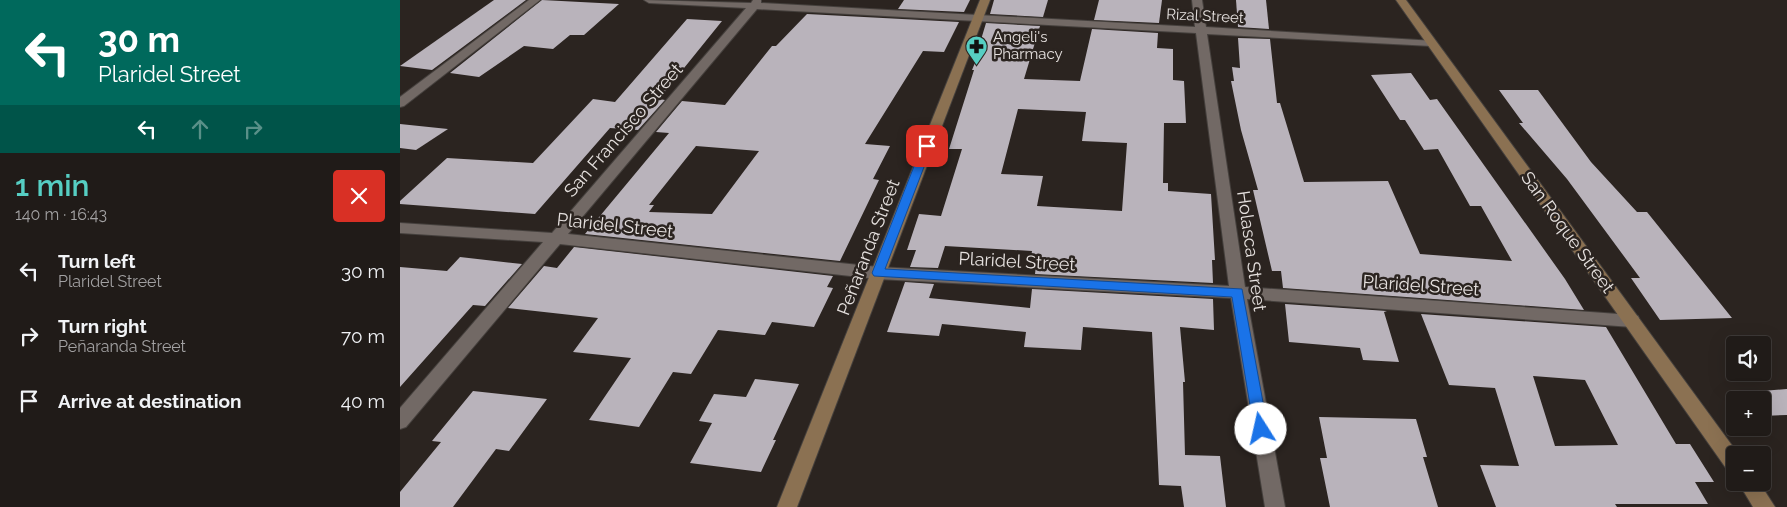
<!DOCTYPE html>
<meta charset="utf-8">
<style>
:root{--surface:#201b18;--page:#2d2825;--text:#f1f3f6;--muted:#a2a1a2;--line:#3d3937;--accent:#56cec3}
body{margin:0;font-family:Raleway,sans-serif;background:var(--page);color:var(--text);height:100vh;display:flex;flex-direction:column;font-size:19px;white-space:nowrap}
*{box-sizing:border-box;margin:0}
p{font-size:16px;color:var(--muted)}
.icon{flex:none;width:28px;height:28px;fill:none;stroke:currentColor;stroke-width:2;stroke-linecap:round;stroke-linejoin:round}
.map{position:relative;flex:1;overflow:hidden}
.side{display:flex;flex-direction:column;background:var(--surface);width:400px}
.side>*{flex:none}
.hud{background:#00695c;color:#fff;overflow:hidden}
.buttons{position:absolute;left:1326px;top:336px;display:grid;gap:10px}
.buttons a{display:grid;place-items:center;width:45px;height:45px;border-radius:5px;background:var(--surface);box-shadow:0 5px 20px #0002,0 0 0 1px var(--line);font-size:25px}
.pin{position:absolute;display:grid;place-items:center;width:42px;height:42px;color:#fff;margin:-21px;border-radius:10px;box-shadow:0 2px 8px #0006}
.me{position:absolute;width:55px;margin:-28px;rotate:350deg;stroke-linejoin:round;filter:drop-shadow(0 0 4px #0008)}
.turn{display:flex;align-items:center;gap:18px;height:105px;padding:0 15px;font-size:22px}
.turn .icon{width:65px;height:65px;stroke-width:2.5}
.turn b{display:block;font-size:35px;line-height:42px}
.lanes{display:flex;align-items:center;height:48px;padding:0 15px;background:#0003;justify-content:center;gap:25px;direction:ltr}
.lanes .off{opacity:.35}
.round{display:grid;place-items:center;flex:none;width:52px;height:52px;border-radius:5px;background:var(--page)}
.summary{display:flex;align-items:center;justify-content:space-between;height:85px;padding:0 15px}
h1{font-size:30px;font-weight:600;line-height:38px;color:var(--accent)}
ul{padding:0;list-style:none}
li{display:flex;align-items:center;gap:15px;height:65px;padding:0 15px}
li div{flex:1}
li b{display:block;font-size:19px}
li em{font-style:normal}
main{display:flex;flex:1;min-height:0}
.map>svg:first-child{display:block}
.building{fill:#b9b3bb;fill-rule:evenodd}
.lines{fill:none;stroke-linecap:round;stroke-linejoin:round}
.street-casing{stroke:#45403d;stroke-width:2}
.secondary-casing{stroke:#45403d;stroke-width:2}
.street{fill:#726965;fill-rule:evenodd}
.secondary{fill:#8b7152;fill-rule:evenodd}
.route{fill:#1a73e8;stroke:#114b97}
.labels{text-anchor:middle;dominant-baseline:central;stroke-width:5;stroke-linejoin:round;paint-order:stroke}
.far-street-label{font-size:15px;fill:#e5e0de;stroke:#2b2420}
.far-poi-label{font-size:15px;fill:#e5e0de;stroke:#2b2420;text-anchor:start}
.street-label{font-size:18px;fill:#e5e0de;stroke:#2b2420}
</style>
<main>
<section class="side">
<div class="hud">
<div class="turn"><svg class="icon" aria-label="left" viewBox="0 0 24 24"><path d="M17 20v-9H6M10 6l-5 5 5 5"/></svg><div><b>30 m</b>Plaridel Street</div></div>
<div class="lanes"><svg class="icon" aria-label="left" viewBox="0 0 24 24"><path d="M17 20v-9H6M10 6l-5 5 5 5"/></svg><svg class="icon off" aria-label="ahead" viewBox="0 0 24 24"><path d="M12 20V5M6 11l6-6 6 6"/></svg><svg class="icon off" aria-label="right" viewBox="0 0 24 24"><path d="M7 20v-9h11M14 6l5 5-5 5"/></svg></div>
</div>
<div class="summary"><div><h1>1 min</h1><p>140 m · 16:43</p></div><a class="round" style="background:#d93025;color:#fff"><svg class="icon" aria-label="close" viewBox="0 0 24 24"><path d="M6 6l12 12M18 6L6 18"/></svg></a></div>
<ul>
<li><svg class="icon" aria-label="left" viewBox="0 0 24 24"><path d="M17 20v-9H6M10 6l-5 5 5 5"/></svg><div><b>Turn left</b><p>Plaridel Street</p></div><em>30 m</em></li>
<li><svg class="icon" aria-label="right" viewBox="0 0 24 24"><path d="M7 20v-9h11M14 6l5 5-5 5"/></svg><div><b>Turn right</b><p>Peñaranda Street</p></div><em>70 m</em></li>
<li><svg class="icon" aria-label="arrive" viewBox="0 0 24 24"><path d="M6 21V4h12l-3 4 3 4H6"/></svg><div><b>Arrive at destination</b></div><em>40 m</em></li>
</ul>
</section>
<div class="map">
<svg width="1387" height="507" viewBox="0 0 1387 507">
<rect width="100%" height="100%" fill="#2b2420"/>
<g class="building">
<path d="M 94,0 L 126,0 L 32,70 L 0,66 Z"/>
<path d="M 142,0 L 219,4 L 184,35 L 170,35 L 153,49 L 124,46 L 79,77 L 50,73 Z"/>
<path d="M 504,0 L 570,0 L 564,12 L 498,9 Z"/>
<path d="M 594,0 L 648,0 L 643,17 L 590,14 Z"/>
<path d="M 699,0 L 762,0 L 759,23 L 694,20 Z"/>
<path d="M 836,0 L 866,0 L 869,29 L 838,27 Z"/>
<path d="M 407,14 L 559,22 L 544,52 L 523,51 L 465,144 L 490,146 L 473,179 L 479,180 L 440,261 L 185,234 L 269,133 L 256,132 L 282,101 L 325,105 L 372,46 L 376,46 ZM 296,146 L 359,151 L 312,214 L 249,212 L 254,205 L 249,205 Z"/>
<path d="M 287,19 L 322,21 L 259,99 L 265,100 L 238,130 L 210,128 L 135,214 L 0,204 L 0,201 L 47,158 L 133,163 L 193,99 L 215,102 Z"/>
<path d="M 586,23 L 640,26 L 624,79 L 680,81 L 692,29 L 758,33 L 757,48 L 773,49 L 773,80 L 784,81 L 786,123 L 764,123 L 763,183 L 768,183 L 768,191 L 811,194 L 815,260 L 812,260 L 813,283 L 635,274 L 637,257 L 631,257 L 632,251 L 545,246 L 538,268 L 510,267 L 516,250 L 507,250 L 519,214 L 541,216 L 562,149 L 549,149 L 574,70 L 572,70 L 579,53 L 577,53 ZM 618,109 L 686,112 L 682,141 L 727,143 L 722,211 L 637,206 L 643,176 L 601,174 Z"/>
<path d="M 838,38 L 870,39 L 877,103 L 880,103 L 904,182 L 988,181 L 1020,254 L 1112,261 L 1081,206 L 1070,206 L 1038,149 L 1024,150 L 1005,120 L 1000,120 L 971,75 L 1011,73 L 1030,100 L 1037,99 L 1165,279 L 1184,310 L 883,288 L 881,271 L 872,271 L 853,190 L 858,190 L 841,130 L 831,81 L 834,81 L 832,67 L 840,68 Z"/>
<path d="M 1099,90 L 1138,90 L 1191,162 L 1237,212 L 1247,212 L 1332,318 L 1260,320 L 1231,278 L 1240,278 L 1167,179 L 1119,123 L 1123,123 Z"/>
<path d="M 0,124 L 48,129 L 16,150 L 0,148 Z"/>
<path d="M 174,247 L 433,276 L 427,287 L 433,288 L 414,327 L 372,322 L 365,335 L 318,330 L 291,374 L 273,372 L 239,427 L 189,420 L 231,358 L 173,352 L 198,318 L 108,308 L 144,266 L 157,268 Z"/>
<path d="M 60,257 L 122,264 L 85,306 L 73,305 L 0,387 L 0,267 L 47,271 Z"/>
<path d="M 505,282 L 534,284 L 529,298 L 630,308 L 632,289 L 813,299 L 814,330 L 780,327 L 785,382 L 783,382 L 785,455 L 820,456 L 826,507 L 784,507 L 781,486 L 759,485 L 752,332 L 683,327 L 681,350 L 624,347 L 626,332 L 542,324 L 539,336 L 487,332 Z"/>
<path d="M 885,304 L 987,311 L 984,312 L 999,362 L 963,360 L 960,348 L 889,342 Z"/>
<path d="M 1021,314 L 1206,327 L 1276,444 L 1290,444 L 1314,482 L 1295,482 L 1308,504 L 1215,504 L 1217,507 L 1096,507 L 1080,465 L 1119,466 L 1095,388 L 1049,385 ZM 1133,376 L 1185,380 L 1218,445 L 1155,446 Z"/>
<path d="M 355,379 L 399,384 L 373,440 L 376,440 L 361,472 L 290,463 L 312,423 L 299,421 L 314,394 L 346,397 Z"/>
<path d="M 1387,389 L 1387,415 L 1362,416 L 1362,391 Z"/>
<path d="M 73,391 L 147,399 L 109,451 L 96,449 L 53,507 L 0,507 L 0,492 L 41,442 L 32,441 Z"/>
<path d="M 919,417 L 1016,419 L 1027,457 L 1023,457 L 1038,507 L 930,507 L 920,458 L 927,458 Z"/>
</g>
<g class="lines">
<defs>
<g id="street">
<path d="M 129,0 L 140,0 L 4,106 L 0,107 L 0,97 Z"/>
<path d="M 244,0 L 351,3 L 353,0 L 361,0 L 361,3 L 795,27 L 792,0 L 802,0 L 806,27 L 1035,41 L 1036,43 L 1035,45 L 1031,46 L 807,34 L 845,287 L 1232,315 L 1238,316 L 1240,321 L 1238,326 L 1232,327 L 847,299 L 885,507 L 865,507 L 831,298 L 478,279 L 160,244 L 6,427 L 0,429 L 0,408 L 143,242 L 0,233 L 0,223 L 152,233 L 346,8 L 249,3 ZM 357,9 L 796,33 L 829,286 L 478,267 L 168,234 Z"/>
</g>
<g id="secondary">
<path d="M 580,0 L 590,0 L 397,507 L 377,507 Z"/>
<path d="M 996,0 L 1006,0 L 1339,455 L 1335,455 L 1335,474 L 1328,471 Z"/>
<path d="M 1338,482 L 1359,482 L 1375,507 L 1353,507 Z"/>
</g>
</defs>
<use href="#street" class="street-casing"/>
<use href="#secondary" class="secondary-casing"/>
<use href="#street" class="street"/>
<use href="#secondary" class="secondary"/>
</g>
<path class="route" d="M 527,143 L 532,146 L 485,269 L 842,289 L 868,429 L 866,433 L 861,435 L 856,433 L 854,429 L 832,297 L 474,276 L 472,273 L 522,146 Z"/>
<defs>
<symbol id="pharmacy-pin" viewBox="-11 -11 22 30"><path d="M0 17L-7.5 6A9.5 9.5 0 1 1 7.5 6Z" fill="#56cec3" stroke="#2b2420"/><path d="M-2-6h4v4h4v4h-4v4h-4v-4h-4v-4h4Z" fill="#111"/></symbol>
</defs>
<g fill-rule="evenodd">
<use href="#pharmacy-pin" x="564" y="34" width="25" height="34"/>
</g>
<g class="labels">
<g class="far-street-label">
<text transform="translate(805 16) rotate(3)">Rizal Street</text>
</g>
<g class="far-poi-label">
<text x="593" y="37">Angeli's<tspan x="593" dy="17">Pharmacy</tspan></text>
</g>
<g class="street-label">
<text transform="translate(223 130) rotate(-49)">San Francisco Street</text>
<text transform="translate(215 225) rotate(6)">Plaridel Street</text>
<text transform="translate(1168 232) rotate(54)">San Roque Street</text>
<text transform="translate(468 247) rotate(-69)">Peñaranda Street</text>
<text transform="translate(852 251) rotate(82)">Holasca Street</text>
<text transform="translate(617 261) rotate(3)">Plaridel Street</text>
<text transform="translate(1021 285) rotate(4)">Plaridel Street</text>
</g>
</g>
</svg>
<div class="buttons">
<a><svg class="icon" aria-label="sound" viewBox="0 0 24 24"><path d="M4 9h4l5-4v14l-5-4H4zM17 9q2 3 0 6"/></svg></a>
<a>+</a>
<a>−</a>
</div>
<div class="pin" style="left:527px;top:146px;background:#d93025"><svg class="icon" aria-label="arrive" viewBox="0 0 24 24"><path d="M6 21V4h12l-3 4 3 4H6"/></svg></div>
<svg class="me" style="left:861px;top:429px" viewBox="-20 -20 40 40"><circle r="19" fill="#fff"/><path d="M0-13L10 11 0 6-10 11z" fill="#1a73e8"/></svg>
</div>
</main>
